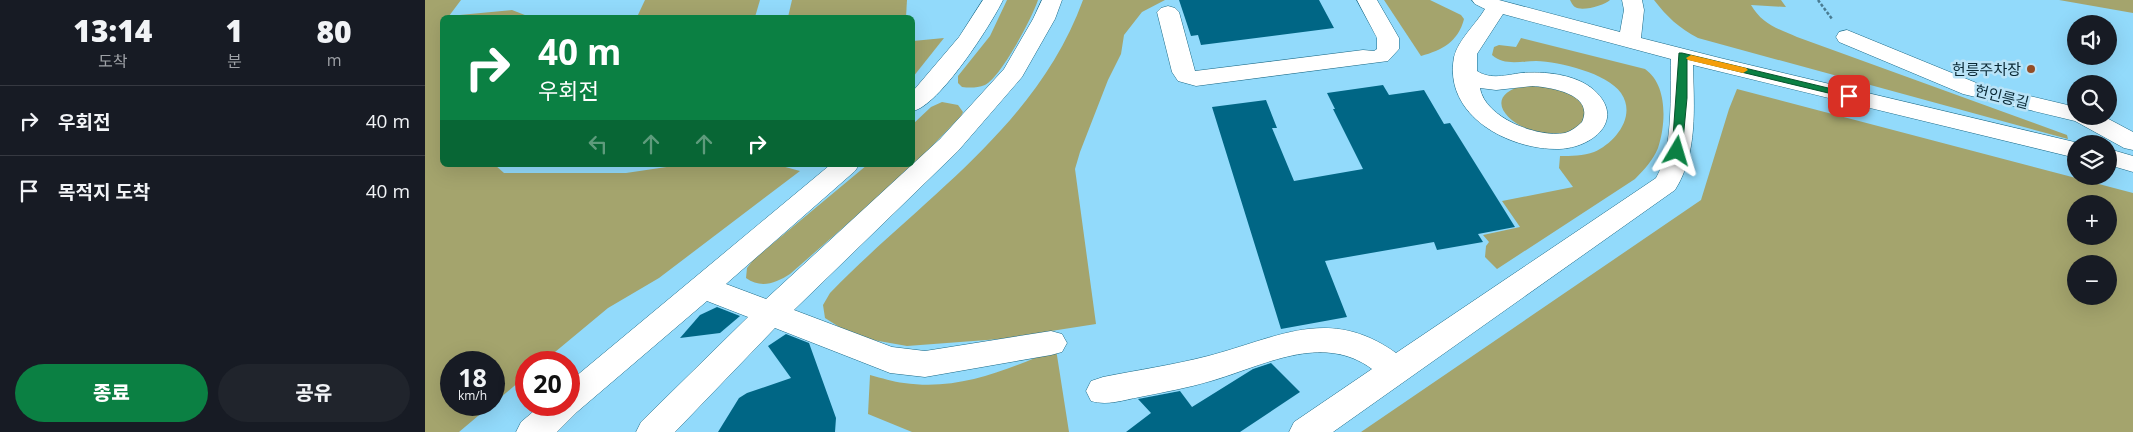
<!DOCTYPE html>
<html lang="ko">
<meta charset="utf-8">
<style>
:root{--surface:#171b24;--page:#20242c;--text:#f1f3f6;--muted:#9ea1a6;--line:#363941;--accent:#0b8043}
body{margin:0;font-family:"Open Sans","Noto Sans KR",sans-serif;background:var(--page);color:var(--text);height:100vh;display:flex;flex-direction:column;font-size:19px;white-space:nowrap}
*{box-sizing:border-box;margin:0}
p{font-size:16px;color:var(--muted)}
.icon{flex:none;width:28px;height:28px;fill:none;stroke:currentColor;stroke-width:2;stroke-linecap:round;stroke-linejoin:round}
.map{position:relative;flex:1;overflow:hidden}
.sheet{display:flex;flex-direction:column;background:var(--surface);width:425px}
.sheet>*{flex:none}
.hud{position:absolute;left:15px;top:15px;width:475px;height:152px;border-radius:8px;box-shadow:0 5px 20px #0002;background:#0b8043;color:#fff;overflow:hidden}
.controls{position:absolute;left:1642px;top:15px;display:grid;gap:10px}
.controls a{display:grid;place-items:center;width:50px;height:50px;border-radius:50%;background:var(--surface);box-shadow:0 5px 20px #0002;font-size:25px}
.speed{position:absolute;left:15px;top:351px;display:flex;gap:10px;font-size:25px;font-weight:700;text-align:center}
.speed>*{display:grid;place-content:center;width:65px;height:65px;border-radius:50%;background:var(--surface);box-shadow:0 5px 20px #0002;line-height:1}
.speed small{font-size:12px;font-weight:400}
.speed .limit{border:8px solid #d22;background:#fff;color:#111}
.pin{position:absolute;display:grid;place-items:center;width:42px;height:42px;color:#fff;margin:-21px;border-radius:10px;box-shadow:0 2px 8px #0006}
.me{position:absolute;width:55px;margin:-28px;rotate:7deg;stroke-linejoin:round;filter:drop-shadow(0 0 4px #0008)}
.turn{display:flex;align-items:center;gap:18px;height:105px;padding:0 15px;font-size:22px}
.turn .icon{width:65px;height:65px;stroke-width:2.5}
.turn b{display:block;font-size:35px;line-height:42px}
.lanes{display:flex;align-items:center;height:48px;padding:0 15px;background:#0003;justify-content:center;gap:25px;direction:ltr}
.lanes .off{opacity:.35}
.eta{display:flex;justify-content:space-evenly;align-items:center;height:85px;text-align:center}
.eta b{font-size:30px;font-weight:800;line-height:35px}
.button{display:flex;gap:10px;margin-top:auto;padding:10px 15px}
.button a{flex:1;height:58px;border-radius:30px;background:var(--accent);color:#fff;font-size:20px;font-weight:800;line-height:58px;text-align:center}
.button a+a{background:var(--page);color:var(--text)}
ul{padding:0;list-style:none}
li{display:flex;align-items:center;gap:15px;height:70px;padding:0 15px;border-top:1px solid var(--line)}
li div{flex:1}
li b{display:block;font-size:19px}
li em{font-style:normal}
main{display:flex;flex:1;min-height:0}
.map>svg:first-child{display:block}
.green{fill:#a4a46d;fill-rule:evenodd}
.building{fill:#006685}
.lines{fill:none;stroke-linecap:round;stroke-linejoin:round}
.minor-casing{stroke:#1b6986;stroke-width:1}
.path{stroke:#497b91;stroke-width:2.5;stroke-dasharray:3 2;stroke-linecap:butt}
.minor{fill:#fff;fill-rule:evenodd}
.route{fill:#0b8043;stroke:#07532c}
.slow{fill:#f59e0b}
.poi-dot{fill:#934d25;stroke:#b9e3f7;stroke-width:2}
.labels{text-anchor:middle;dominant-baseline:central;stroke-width:5;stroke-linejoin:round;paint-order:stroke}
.poi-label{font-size:15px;fill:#092834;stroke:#b9e3f7;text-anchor:end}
.street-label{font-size:15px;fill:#092834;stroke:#b9e3f7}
</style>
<main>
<section class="sheet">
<div class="eta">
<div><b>13:14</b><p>도착</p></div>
<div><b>1</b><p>분</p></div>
<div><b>80</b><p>m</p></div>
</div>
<ul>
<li><svg class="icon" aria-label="right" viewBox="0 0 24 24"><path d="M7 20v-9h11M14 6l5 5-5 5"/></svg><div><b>우회전</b></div><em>40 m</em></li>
<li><svg class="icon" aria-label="arrive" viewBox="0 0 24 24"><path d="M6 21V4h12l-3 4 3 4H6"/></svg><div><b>목적지 도착</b></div><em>40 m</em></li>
</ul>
<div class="button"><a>종료</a><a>공유</a></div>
</section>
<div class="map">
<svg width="1708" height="432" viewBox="0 0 1708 432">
<rect width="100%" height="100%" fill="#92dafb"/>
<g class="green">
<path d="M 0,0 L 36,0 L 24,16 L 87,10 L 105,17 L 18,18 L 18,165 L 70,165 L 79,173 L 201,173 L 255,165 L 353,165 L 375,171 L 234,278 L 183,308 L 118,362 L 101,362 L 101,376 L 69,403 L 69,362 L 26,362 L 26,405 L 66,405 L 34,432 L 0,432 Z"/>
<path d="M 220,0 L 335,0 L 330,17 L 212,17 Z"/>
<path d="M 367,0 L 482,0 L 481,17 L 363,17 Z"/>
<path d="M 582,0 L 613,0 C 607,18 576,77 560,85 C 552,88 545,88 537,87 L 533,83 L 533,76 L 565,36 Z"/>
<path d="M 658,0 L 740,0 L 717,12 L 699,35 L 696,54 L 683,80 L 655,152 L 650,169 L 671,324 L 575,339 L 482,346 L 448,340 L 419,330 L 400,318 L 398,305 L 405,293 C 495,200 612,127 658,0 Z"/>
<path d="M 959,0 L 1005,0 L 1036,15 L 1039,19 C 1033,42 1017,50 996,56 Z"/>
<path d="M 1145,0 L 1185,0 C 1180,5 1157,12 1150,7 C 1148,6 1146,2 1145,0 Z"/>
<path d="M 1229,0 L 1356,0 L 1361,7 L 1326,5 C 1337,24 1353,29 1372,37 L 1642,135 L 1643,139 L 1273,38 C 1254,28 1242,17 1229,0 Z"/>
<path d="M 1634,0 L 1708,0 L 1708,13 Z"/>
<path d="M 519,38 L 488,77 L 488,41 Z"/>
<path d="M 1096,38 L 1220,69 C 1243,85 1241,124 1233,148 C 1228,160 1219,170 1210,179 L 1072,269 L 1060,257 L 1061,246 L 1064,242 L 1058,235 L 1095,227 L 1077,201 L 1148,187 L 1134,168 L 1135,156 C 1145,156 1159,156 1169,152 C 1190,143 1212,116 1196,93 C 1182,73 1135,62 1111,61 C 1096,61 1079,66 1067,55 L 1069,47 L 1074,45 L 1091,47 Z"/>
<path d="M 1103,84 L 1141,90 L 1159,103 L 1161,119 C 1157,123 1152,129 1146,131 C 1110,148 1037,99 1103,84 Z"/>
<path d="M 1312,89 L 1708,193 L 1708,432 L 936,432 L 1276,200 L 1304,109 ZM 1651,204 L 1684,204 L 1684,236 L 1651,236 ZM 1651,264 L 1684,264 L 1684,296 L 1651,296 Z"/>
<path d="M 517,102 L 533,105 L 538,112 L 536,116 L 484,170 L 365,274 C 351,283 336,289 321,278 L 322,268 L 328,260 L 442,165 L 488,165 L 488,124 L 506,107 Z"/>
<path d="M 631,349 L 644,432 L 487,432 L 443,414 L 445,375 C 457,378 468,382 479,383 C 534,391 582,370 631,349 Z"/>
</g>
<g class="building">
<path d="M 754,0 L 894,0 L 909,28 L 776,45 L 773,35 L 766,36 Z"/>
<path d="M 958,85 L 964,95 L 999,90 L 1019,124 L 1025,123 L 1090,227 L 1053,234 L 1058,242 L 1012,250 L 1009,242 L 900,261 L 922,317 L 856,329 L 787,107 L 841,100 L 852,128 L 847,128 L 869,181 L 938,169 L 908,109 L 910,109 L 902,93 Z"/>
<path d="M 292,307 L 315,316 L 295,333 L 255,338 L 275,315 Z"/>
<path d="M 361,334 L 384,343 L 411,418 L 410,432 L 293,432 L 314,398 L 322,393 L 366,378 L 343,346 Z"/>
<path d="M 846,363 L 875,392 L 815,432 L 701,432 L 726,413 L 713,399 L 755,391 L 767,407 L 828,369 Z"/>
</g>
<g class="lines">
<defs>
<g id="minor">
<path d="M 558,0 L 578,0 C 566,25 514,106 488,111 L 488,91 L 534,37 Z"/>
<path d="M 617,0 L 637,0 L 630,19 L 597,77 L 533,151 L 369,310 L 467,347 L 500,351 L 626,331 L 637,334 L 642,343 L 637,352 L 626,355 L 500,377 L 465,373 L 350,328 L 250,432 L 211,432 L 216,422 L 323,317 L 282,301 L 152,412 L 132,432 L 91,432 L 96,422 L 116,405 L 144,405 L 144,382 L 405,165 L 434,165 L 430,171 L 301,284 L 341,299 L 515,139 L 579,69 L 608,19 Z"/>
<path d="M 932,0 L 952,0 L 974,38 L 974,49 L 963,61 L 771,86 L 753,81 L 747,72 L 732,12 L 736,8 L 743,6 L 750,8 L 754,12 L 770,71 L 938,50 L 949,51 L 952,49 L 952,38 Z"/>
<path d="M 1047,0 L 1074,0 L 1195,32 L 1199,10 L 1197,0 L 1217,0 L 1219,10 L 1216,38 L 1295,58 L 1658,144 L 1651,144 L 1651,158 L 1268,65 C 1269,107 1273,154 1250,190 L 908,432 L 864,432 L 869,422 L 947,369 C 897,332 838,366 786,381 C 763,388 739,392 715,397 C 698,400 683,406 666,401 L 661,391 L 666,381 L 678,377 C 713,370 748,365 783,356 C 852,338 904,305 971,353 L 1231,178 C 1249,147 1245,94 1246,59 L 1078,14 L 1052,54 L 1052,71 C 1066,80 1081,75 1096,73 C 1119,71 1151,74 1169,90 C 1202,120 1167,148 1134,149 C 1084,150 1018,116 1029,57 C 1033,40 1051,24 1060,9 L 1050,4 ZM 1107,86 C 1125,87 1170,94 1157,122 C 1152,127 1146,131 1140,133 C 1113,138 1060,118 1055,88 L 1071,90 Z"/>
<path d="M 1422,30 L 1554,84 L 1651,107 L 1651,116 L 1678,116 L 1708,132 L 1708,150 L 1699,148 L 1650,121 L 1538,94 L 1414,42 L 1411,37 L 1414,32 Z"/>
<path d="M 1684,149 L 1708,156 L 1708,172 L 1684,165 Z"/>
</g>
</defs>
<use href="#minor" class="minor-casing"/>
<path class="path" d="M 1393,0 L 1407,19"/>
<use href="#minor" class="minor"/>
</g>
<path class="route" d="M 1254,53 L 1257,53 L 1424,93 L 1428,96 L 1424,98 L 1262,59 L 1262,98 L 1257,151 L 1252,154 L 1247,151 Z"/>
<path class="slow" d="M 1266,55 L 1321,68 L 1323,70 L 1318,73 L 1263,60 L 1261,58 Z"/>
<circle class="poi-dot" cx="1606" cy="69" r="5"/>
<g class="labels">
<g class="poi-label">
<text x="1596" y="69">헌릉주차장</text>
</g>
<g class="street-label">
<text transform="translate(1577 96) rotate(14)">헌인릉길</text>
</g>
</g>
</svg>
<div class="controls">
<a><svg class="icon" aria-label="sound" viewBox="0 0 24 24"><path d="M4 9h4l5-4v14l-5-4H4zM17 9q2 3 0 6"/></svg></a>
<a><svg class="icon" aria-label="search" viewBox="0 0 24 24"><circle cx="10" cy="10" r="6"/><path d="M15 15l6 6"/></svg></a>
<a><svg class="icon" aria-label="layers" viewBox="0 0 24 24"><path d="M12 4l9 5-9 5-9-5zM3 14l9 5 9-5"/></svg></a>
<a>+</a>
<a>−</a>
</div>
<div class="speed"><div>18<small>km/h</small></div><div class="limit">20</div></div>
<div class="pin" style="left:1424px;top:96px;background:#d93025"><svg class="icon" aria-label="arrive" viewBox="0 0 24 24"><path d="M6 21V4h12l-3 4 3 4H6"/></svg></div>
<svg class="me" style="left:1252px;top:151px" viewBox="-20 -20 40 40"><path d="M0-17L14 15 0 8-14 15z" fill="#0b8043" stroke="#fff" stroke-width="4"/></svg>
<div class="hud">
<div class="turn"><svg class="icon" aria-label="right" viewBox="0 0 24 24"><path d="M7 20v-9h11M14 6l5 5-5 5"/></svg><div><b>40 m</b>우회전</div></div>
<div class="lanes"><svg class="icon off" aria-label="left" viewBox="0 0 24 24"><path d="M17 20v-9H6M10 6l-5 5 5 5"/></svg><svg class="icon off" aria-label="ahead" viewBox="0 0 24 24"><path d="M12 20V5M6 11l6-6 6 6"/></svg><svg class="icon off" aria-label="ahead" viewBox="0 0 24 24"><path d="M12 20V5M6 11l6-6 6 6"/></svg><svg class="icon" aria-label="right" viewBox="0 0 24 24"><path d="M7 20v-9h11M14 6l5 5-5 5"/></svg></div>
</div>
</div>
</main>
